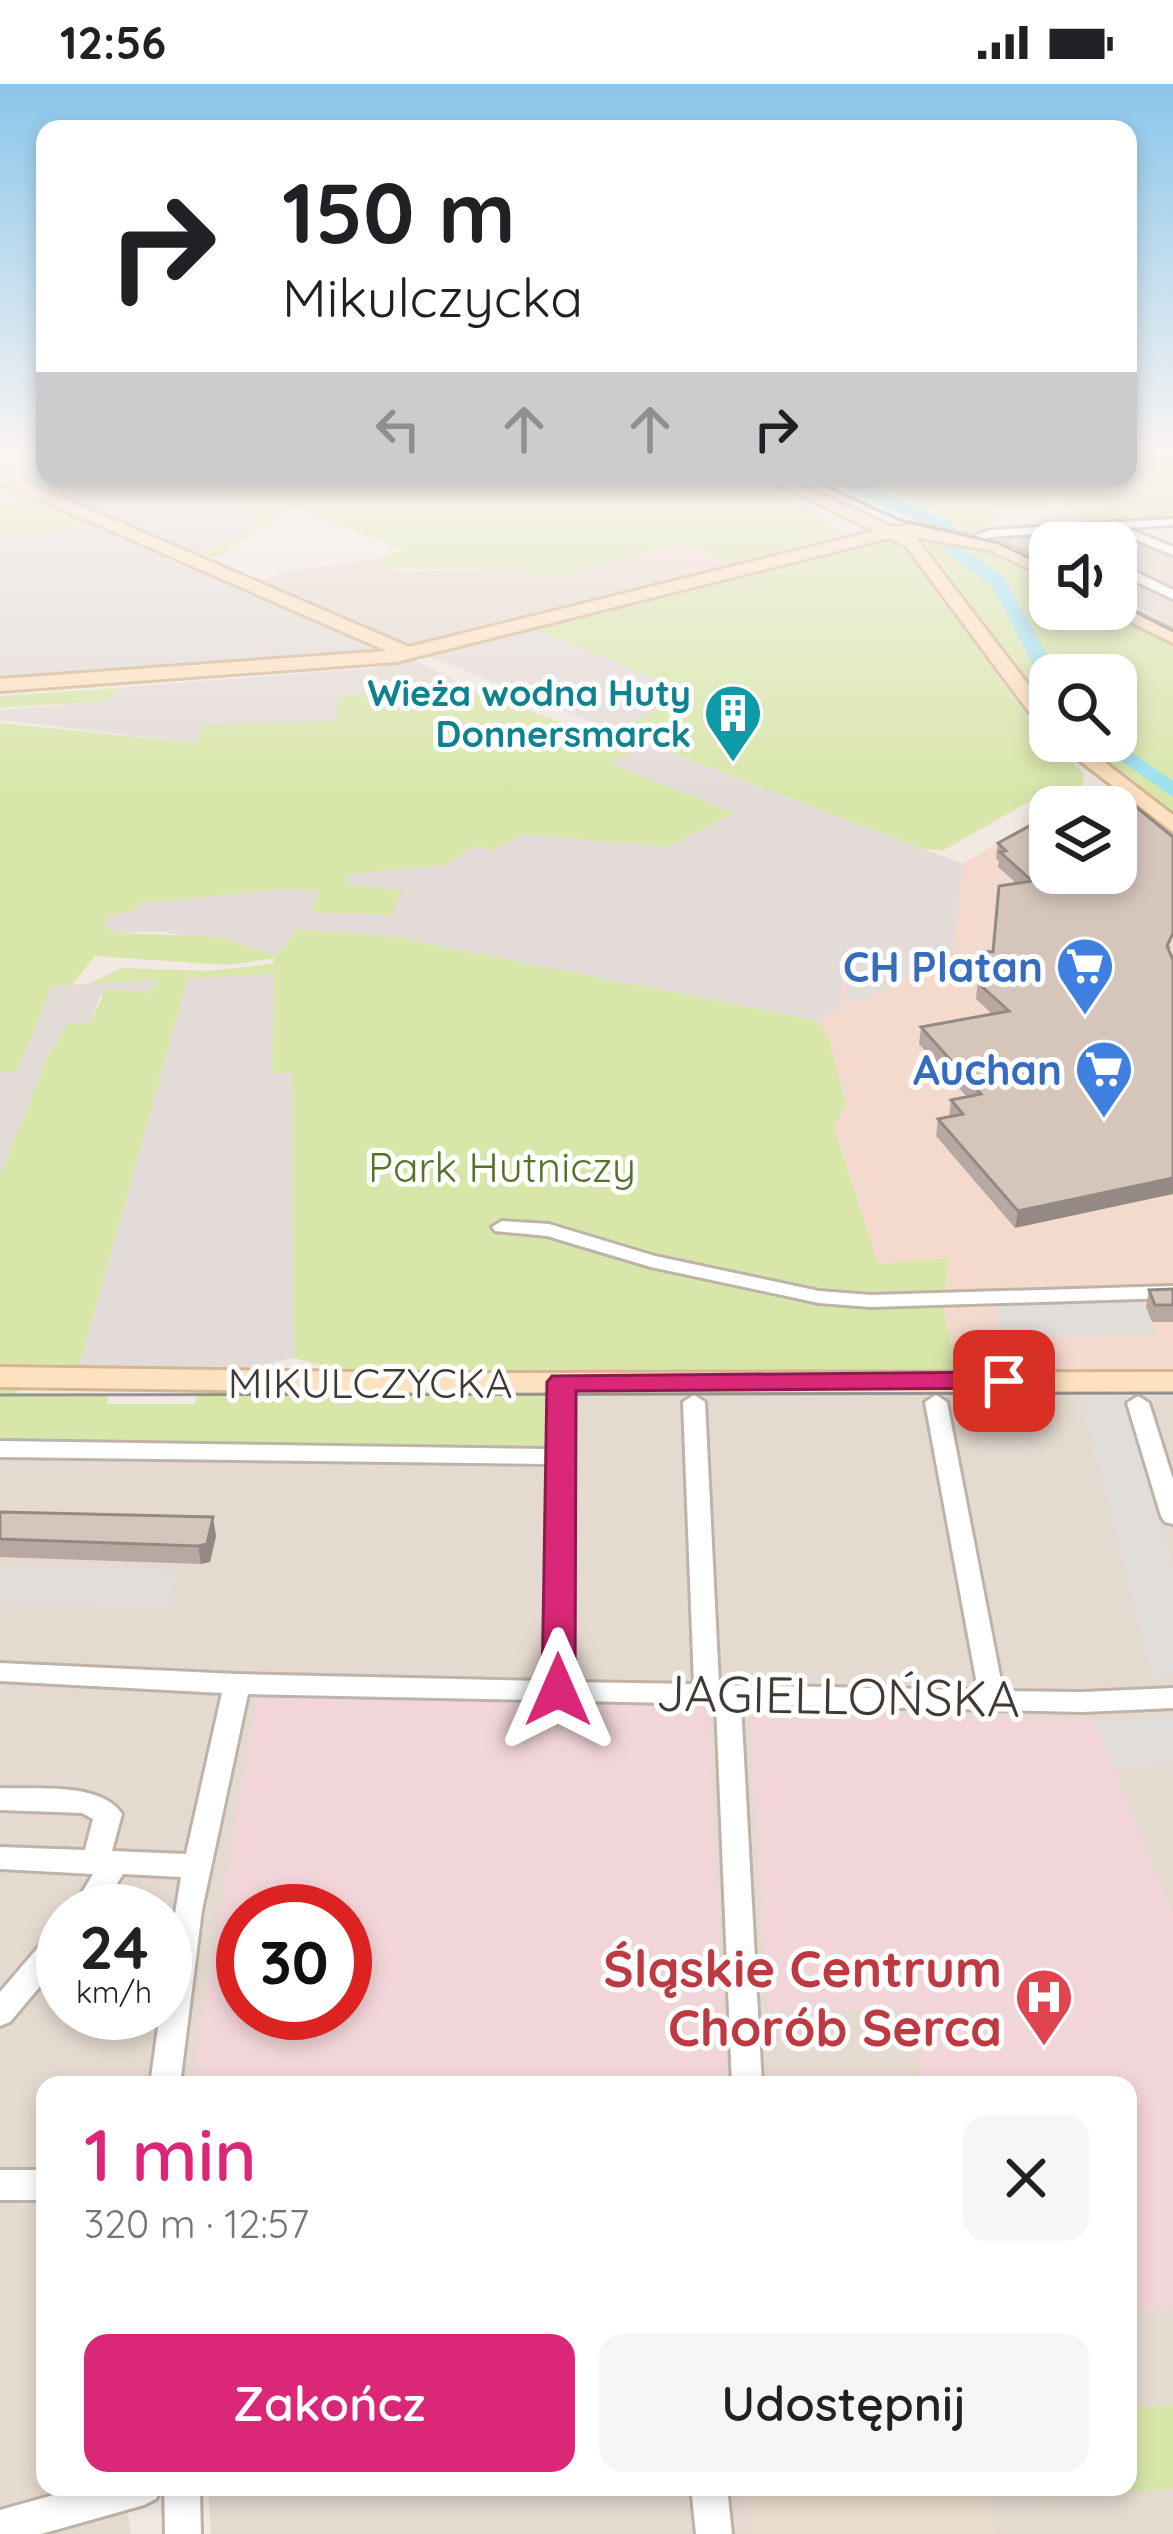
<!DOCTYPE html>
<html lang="pl">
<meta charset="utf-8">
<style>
:root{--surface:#fff;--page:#f6f6f6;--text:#202124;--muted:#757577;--accent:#db2777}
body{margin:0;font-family:Quicksand,sans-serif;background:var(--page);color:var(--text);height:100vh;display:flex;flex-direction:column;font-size:45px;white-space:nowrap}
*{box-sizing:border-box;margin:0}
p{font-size:39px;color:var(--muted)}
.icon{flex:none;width:66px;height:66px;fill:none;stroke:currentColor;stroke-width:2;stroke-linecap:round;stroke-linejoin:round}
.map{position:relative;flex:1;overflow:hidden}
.details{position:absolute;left:36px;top:1992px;width:1101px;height:420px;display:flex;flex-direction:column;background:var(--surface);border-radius:24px;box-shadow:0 6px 18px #0003}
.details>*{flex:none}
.banner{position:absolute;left:36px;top:36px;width:1101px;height:366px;border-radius:24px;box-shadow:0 6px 18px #0003;background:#fff;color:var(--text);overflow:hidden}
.fabs{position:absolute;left:1029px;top:438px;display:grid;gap:24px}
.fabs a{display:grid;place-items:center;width:108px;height:108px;border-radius:24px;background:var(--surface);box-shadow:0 6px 18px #0003;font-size:60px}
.speed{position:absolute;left:36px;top:1800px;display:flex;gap:24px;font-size:60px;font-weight:700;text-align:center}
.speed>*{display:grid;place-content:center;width:156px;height:156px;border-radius:50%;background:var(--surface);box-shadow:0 6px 18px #0003;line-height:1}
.speed small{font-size:30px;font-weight:400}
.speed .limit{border:18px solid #d22;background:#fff;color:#111}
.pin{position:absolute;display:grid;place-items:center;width:102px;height:102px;color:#fff;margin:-51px;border-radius:24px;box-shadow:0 6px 18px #0006}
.me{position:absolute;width:132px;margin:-66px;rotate:0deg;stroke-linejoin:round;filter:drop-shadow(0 0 9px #0008)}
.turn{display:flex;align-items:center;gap:42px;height:252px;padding:0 48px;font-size:54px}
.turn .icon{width:156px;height:156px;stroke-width:2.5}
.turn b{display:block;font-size:84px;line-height:102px}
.lanes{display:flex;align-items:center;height:114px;padding:0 48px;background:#0003;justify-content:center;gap:60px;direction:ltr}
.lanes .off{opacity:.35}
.round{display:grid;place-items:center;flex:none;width:126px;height:126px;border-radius:24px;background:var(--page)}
.summary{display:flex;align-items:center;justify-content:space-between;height:204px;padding:0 48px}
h1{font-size:72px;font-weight:600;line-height:90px;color:var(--accent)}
.cta{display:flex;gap:24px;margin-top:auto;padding:24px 48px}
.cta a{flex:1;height:138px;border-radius:24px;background:var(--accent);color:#fff;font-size:48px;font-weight:600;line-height:138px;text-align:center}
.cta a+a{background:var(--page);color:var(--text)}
.status{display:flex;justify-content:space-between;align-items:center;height:84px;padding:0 60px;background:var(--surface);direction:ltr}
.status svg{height:33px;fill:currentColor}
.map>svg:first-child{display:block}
.residential{fill:#e5dad0;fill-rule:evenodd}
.commercial{fill:#f4dacc}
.industrial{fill:#e3dbd8}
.education{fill:#eadbcc}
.medical{fill:#f2d5d8;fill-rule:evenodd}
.green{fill:#d8e6aa}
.parking{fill:#e1dddb}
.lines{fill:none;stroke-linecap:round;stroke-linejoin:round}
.river{fill:#9de0ef;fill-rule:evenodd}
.street-casing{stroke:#bfb2a8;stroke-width:6}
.secondary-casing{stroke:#d4b594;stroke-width:6}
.street{fill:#fff;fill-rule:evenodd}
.secondary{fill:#fee1bf;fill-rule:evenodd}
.tram{stroke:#939393;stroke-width:3}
.wall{fill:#b7a9a1}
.shaded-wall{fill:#958a83}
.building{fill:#d5c5bb;stroke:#958a83;stroke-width:3}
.route{fill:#db2777;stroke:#8e194d;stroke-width:3}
.labels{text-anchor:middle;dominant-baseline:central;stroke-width:10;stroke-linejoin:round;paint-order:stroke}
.far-culture-label{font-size:36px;font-weight:bold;fill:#0d838f;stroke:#fff;text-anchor:end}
.shop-label{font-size:42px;font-weight:bold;fill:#366cbe;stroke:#fff;text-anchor:end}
.park-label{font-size:42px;fill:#557328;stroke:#fff}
.street-label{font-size:42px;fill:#423933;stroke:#fff}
.near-street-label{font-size:51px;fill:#423933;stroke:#fff}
.near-health-label{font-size:51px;font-weight:bold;fill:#be3a42;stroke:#fff;text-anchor:end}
</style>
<div class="status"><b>12:56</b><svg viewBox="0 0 49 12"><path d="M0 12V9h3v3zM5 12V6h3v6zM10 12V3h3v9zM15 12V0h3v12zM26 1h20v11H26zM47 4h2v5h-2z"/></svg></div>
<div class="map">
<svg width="1173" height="2450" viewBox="0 0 1173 2450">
<rect width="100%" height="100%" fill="#f1e9e2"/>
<g class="residential">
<path d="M 1115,446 L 1173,469 L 1173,542 L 1116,512 L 1116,459 L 1050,459 L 1050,478 L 992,454 Z"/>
<path d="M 370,476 L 401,488 L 524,484 L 546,495 L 621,476 L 667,499 L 408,564 L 259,498 L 289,487 Z"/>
<path d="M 414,576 L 484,610 L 398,628 L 373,584 Z"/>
<path d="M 556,1312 L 1173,1312 L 1173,2450 L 211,2450 L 208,2403 L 1128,2403 L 1128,2001 L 45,2001 L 45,2403 L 106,2403 L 126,2422 L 131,2450 L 0,2450 L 0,1366 ZM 63,1827 L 165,1827 L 165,1929 L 63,1929 ZM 243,1827 L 345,1827 L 345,1929 L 243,1929 Z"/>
</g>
<g class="commercial">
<path d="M 684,460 L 734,482 L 667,499 L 621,476 Z"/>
<path d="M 1078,708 L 1126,720 L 1173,753 L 1173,1287 L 957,1287 L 943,1222 L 949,1174 L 878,1180 L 834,1041 L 828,952 L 818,937 L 839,926 L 849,863 L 939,872 L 953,865 L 963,780 L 1050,726 L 1050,789 L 1116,789 L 1116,723 L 1054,723 Z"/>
</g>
<g class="industrial">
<path d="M 0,365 L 45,365 L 45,393 L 198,393 L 260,431 L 235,455 L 199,469 L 0,390 Z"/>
<path d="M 97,441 L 361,555 L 389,568 L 0,597 L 0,455 Z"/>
<path d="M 531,543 L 693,609 L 615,647 L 425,571 Z"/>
<path d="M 373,584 L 382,607 L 340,612 L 336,637 L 203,641 L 198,659 L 0,636 L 0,626 L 111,617 L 116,604 Z"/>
<path d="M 647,660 L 963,780 L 954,865 L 939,872 L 849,863 L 839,926 L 818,937 L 389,852 L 297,845 L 277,872 L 160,847 L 116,849 L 106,843 L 106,833 L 137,825 L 137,820 L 286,805 L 319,806 L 312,827 L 347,790 L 445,781 L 476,762 L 493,767 L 523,750 L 668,763 L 734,729 L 607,679 Z"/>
<path d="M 274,890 L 272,988 L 292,988 L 294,1274 L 237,1286 L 79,1283 L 188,894 Z"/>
<path d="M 159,895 L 147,909 L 100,912 L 90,938 L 67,940 L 46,976 L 0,1091 L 0,988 L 17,988 L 52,902 Z"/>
</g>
<path class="education" d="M 745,2403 L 986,2403 L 996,2450 L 750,2450 Z"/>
<g class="medical">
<path d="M 256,1614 L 708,1622 L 727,2001 L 191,2001 ZM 243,1827 L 345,1827 L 345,1929 L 243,1929 Z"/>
<path d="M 750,1630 L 1101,1635 L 1112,1682 L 1173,1832 L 1173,2225 L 1128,2227 L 1128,2001 L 923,2001 L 908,1926 L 767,1926 Z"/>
</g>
<g class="green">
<path d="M 1128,365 L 1173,365 L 1173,438 L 1123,445 L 1094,440 L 1043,407 L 1054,419 L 1020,428 L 1006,423 L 991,428 L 1001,433 L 977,450 L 861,393 L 1128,393 Z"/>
<path d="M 198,393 L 754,393 C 786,411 817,426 844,451 L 730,480 L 684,460 L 546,495 C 493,468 426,498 370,476 L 403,466 L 291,424 L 217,475 L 199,469 L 235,455 L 260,431 Z"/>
<path d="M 0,398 L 97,441 L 0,455 L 0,419 L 16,415 L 0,406 Z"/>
<path d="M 943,455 L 953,474 L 981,485 L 1001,509 L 1050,606 L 1050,634 L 923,460 Z"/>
<path d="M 870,457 L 896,458 L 908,466 L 1032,640 L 1084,690 L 1082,702 L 1035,714 L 944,766 L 923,765 L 615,647 L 691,609 L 531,543 Z"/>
<path d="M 956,458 L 1007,473 L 1050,497 L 1050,525 L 1103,525 L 1173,562 L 1173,702 L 1111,657 L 1116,657 L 1116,591 L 1054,591 L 1006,496 L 960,469 Z"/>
<path d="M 116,604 L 111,617 L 0,624 L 0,612 Z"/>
<path d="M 382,607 L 398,628 L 484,610 L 636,665 L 609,679 L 735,729 L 668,763 L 523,750 L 493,767 L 476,762 L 445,781 L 347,791 L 344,800 L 402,806 L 393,831 L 311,828 L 319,806 L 286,805 L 138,820 L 138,825 L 106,833 L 106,843 L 117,849 L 218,853 L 277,872 L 296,845 L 389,852 L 818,937 L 828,952 L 846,1020 L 834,1042 L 878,1180 L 949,1174 L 943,1222 L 957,1287 L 342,1286 L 294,1274 L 292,989 L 272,989 L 274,890 L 188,894 L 79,1283 L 0,1280 L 0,1091 L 46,976 L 67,940 L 90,938 L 107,904 L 147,909 L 158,896 L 88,900 L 122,884 L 207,887 L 272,880 L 275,874 L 228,881 L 95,872 L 72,901 L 52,902 L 17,988 L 0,988 L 0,639 L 197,659 L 203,641 L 335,637 L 340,612 Z"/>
<path d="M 1072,657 L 1097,657 L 1173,711 L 1173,734 Z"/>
<path d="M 0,1304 L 17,1305 L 17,1309 L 108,1310 L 107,1320 L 195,1320 L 198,1307 L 128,1305 L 550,1306 L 555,1312 L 553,1366 L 0,1364 Z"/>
<path d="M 1173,2321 L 1173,2405 L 1044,2413 L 1052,2403 L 1128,2403 L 1128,2324 Z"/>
</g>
<g class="parking">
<path d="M 856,866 L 935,873 L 934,878 L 861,917 L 845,916 Z"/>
<path d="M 1140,1212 L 1157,1251 L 1004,1253 L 993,1215 Z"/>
<path d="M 1082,1316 L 1127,1316 L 1173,1485 L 1173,1591 L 1153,1595 Z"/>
<path d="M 0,1483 L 56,1484 L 176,1487 L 167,1523 L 162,1523 L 0,1519 Z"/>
<path d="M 1173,1634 L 1173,1679 L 1113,1685 L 1096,1638 Z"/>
</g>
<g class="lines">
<g class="river">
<path d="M 833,393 C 860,393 919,426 950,437 L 961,463 L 1004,493 L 1058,591 L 1050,591 L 1050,600 L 1040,594 L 991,500 L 947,470 L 937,444 L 882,423 Z"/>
<path d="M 1092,657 L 1115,657 L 1173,697 L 1173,713 Z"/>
</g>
<defs>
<g id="street">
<path d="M 1173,435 L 1173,441 L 1127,444 L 1173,463 L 1173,471 L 1119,449 L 1119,445 L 991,453 L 972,460 L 966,456 L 990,446 Z"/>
<path d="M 1126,487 L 1134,487 L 1173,506 L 1173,515 L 1126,493 Z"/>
<path d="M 502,1137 L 549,1140 L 655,1172 L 819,1207 L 871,1211 L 1173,1202 L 1173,1214 L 871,1223 L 819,1219 L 651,1183 L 547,1152 L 495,1147 L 492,1143 Z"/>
<path d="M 562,1291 L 573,1298 L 571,1598 L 694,1600 L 683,1318 L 694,1311 L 705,1318 L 719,1601 L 978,1606 L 925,1318 L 936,1311 L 947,1318 L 1003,1607 L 1083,1608 L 1173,1604 L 1173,1624 L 1083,1628 L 741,1620 L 762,2001 L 732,2001 L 716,1620 L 248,1610 L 202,1826 L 180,2001 L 150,2001 L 160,1929 L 165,1929 L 165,1891 L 181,1793 L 123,1790 L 100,1827 L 71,1827 L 93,1790 L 0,1785 L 0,1763 L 85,1766 L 93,1735 L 82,1729 L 0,1726 L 0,1704 C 35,1706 100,1697 122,1730 L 112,1767 L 186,1770 L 222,1609 L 0,1597 L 0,1579 L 237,1590 L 545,1597 L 549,1380 L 0,1373 L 0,1357 L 550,1365 L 551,1298 Z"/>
<path d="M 1138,1312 L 1149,1319 L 1173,1395 L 1173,1440 L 1165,1438 L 1161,1432 L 1127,1319 Z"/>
<path d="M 63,1842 L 63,1875 L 10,1938 L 0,1942 L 0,1908 L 53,1846 Z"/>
<rect x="0" y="2086" width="45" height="30"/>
<path d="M 82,2403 L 162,2403 L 156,2415 L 144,2421 L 41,2450 L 0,2450 L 0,2426 Z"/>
<path d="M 164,2403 L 200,2403 L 201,2450 L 165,2450 Z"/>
<path d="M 691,2403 L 727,2403 L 732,2450 L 696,2450 Z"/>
</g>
<g id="secondary">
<path d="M 0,387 L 409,563 L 875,447 L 762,393 L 783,393 L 892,443 L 916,440 L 1000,458 L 1050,482 L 1050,494 L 989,466 L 915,453 L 1050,629 L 1050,649 L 1043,647 L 906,462 L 889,454 L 396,578 L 0,607 L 0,595 L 387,567 L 0,398 Z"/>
<path d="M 1116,519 L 1173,546 L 1173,559 L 1110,528 L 1116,525 Z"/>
<path d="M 1054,657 L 1077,657 L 1173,731 L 1173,748 Z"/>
<path d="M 0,1283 L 428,1289 L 1173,1288 L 1173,1308 L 428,1309 L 0,1303 Z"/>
</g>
</defs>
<use href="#street" class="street-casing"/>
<use href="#secondary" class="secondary-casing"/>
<use href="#street" class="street"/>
<use href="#secondary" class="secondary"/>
<g class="tram">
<path d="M 806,393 L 900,436 L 998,459 L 1050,484"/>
<path d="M 1116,518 L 1173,547"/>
<path d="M 0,1311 L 1173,1309"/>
</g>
</g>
<g class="wall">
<path d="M 998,759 L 1171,863 L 1015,1144 L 936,1052 L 938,1035 L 949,1033 L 951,1016 L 967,1013 L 919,960 L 921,943 L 992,930 L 976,915 L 981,867 L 992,868 L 1016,799 L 998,783 L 999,777 L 996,774 Z"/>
<path d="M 1173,1205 L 1173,1238 L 1152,1238 L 1146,1223 L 1149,1206 Z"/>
<path d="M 0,1428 L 216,1452 L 210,1478 L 201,1480 L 0,1473 Z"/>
</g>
<g class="shaded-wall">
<path d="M 1173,1094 L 1173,1110 L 1015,1144 L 1018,1127 Z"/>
<path d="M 213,1433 L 216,1452 L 210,1478 L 201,1480 L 198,1462 Z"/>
</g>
<g class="building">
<path d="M 1130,718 L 1173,753 L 1173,849 L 1167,862 L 1173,876 L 1173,1094 L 1018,1127 L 938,1035 L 963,1030 L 951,1016 L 981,1010 L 921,943 L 1009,927 L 978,899 L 981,867 L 993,868 L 999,802 L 1032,797 L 1000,768 L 1006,767 L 998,759 L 1050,731 L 1050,789 L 1116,789 L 1116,723 L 1099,723 Z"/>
<path d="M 1173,1205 L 1173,1221 L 1155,1221 L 1149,1206 Z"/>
<path d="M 0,1428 L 213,1433 L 207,1460 L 198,1462 L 0,1455 Z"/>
</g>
<linearGradient id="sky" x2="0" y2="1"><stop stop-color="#8ac6eb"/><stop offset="0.52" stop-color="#f9f5f2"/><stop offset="1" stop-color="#f9f5f2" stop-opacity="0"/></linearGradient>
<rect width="1173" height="708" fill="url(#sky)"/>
<path class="route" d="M 1004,1288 L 1014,1291 L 1018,1297 L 1014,1304 L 576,1307 L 575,1606 L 570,1614 L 558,1618 L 547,1614 L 542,1606 L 547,1298 L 552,1292 Z"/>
<defs>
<symbol id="building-pin" viewBox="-11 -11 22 30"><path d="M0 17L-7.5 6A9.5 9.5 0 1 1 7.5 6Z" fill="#0f9aa8" stroke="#fff"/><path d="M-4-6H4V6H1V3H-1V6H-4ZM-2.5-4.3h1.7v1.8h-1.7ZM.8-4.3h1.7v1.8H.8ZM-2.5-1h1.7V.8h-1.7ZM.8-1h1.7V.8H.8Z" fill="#fff"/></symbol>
<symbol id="supermarket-pin" viewBox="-11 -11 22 30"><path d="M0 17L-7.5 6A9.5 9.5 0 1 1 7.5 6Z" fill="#3f7fe0" stroke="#fff"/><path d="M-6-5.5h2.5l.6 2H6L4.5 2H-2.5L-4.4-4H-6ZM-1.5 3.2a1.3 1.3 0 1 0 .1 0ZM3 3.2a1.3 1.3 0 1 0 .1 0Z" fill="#fff"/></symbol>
<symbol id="hospital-pin" viewBox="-11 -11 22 30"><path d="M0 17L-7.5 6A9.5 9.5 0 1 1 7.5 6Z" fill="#e0444e" stroke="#fff"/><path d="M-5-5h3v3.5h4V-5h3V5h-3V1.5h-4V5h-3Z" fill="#fff"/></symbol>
</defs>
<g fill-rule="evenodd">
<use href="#building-pin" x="700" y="596" width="66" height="90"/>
<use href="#supermarket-pin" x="1052" y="849" width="66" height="90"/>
<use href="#supermarket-pin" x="1071" y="952" width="66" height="90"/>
<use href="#hospital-pin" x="1011" y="1880" width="66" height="90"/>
</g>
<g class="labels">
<g class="far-culture-label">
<text x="691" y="608">Wieża wodna Huty<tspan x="691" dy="41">Donnersmarck</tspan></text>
</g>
<g class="shop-label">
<text x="1043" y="882">CH Platan</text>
<text x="1062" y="985">Auchan</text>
</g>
<g class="park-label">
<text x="502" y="1082">Park Hutniczy</text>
</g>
<g class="street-label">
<text x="370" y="1298">MIKULCZYCKA</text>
</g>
<g class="near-street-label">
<text transform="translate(838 1611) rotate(1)">JAGIELLOŃSKA</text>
</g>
<g class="near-health-label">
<text x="1002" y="1884">Śląskie Centrum<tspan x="1002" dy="59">Chorób Serca</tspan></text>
</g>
</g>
</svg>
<div class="fabs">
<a><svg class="icon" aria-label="sound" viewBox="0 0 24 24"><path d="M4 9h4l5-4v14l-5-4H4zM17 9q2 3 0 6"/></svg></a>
<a><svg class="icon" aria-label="search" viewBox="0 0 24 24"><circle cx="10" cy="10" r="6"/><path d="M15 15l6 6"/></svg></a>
<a><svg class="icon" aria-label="layers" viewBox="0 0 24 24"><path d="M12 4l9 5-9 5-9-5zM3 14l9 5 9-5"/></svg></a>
</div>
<div class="speed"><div>24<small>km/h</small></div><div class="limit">30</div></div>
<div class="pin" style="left:1004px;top:1297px;background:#d93025"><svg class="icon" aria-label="arrive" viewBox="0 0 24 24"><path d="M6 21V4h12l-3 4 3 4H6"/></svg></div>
<svg class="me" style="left:558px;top:1606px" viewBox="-20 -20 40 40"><path d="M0-17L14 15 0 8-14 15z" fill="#db2777" stroke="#fff" stroke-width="4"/></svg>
<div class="banner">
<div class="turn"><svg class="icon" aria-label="right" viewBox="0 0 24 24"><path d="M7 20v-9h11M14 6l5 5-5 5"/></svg><div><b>150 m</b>Mikulczycka</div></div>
<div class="lanes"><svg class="icon off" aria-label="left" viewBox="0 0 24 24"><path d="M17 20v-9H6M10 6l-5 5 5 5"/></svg><svg class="icon off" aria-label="ahead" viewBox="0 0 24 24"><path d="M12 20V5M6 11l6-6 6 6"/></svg><svg class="icon off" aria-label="ahead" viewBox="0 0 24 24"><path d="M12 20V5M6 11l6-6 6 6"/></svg><svg class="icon" aria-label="right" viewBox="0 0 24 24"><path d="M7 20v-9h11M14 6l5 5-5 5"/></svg></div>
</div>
<section class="details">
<div class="summary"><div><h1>1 min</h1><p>320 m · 12:57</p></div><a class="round"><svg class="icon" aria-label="close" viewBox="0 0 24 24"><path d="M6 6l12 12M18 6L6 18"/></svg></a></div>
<div class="cta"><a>Zakończ</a><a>Udostępnij</a></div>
</section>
</div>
